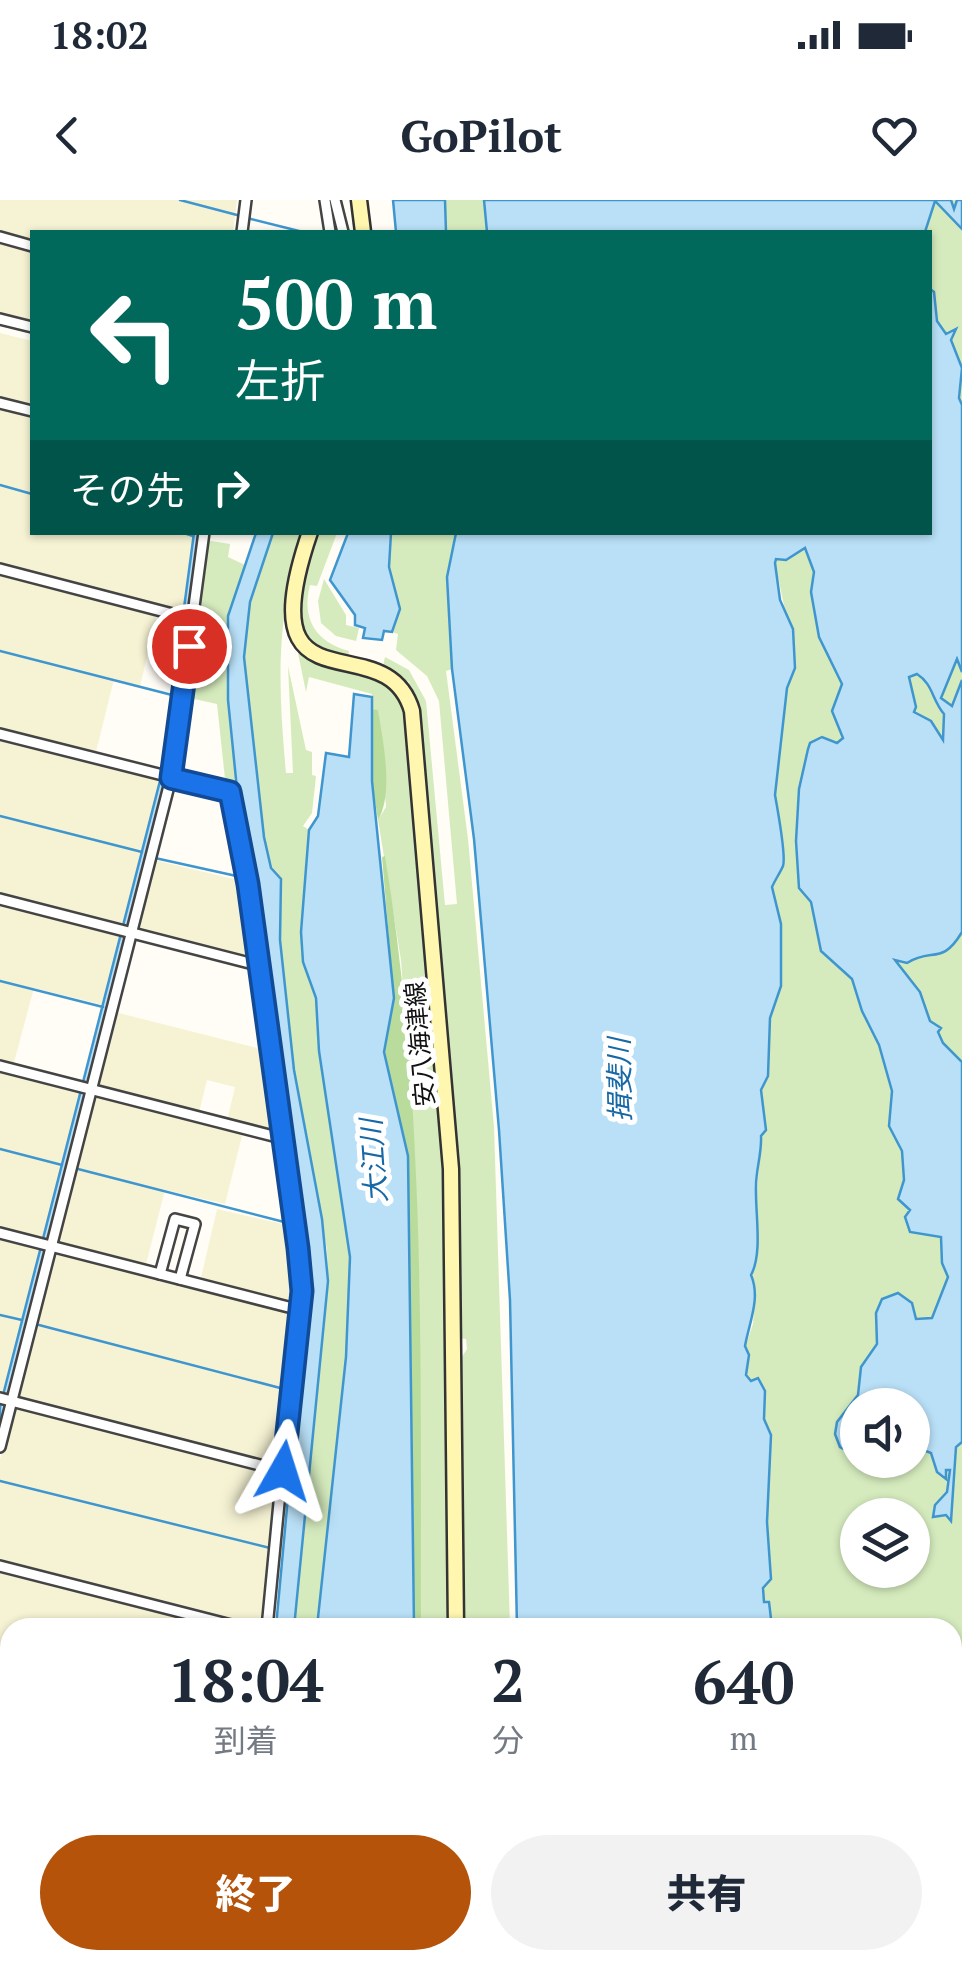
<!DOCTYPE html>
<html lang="ja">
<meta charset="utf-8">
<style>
:root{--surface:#fff;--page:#f2f2f3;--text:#1f2937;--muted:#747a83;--accent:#b45309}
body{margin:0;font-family:"PT Serif","Noto Sans JP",serif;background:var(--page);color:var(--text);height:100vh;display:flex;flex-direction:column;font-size:38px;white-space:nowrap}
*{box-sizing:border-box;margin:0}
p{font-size:32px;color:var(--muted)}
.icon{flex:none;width:55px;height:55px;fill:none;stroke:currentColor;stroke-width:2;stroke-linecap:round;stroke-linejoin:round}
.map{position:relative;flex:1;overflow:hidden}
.sheet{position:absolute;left:0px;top:1418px;width:962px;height:352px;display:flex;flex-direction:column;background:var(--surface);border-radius:30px 30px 0 0;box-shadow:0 2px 8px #0004}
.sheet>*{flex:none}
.hud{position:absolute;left:30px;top:30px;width:902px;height:305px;border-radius:0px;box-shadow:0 2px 8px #0004;background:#00695c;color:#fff;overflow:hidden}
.controls{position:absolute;left:840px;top:1188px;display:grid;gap:20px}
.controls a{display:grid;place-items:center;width:90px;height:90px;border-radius:50%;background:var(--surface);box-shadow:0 2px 8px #0004;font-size:50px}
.pin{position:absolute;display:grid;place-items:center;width:85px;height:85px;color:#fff;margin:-42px;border:5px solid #fff;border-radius:50%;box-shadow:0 2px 10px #0007}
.me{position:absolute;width:110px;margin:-55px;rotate:6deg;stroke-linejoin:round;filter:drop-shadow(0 0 8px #0008)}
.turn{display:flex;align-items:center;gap:35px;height:210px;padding:0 40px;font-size:45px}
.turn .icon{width:130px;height:130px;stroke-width:2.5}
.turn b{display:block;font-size:70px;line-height:85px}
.then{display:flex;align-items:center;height:95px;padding:0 40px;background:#0003;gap:20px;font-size:38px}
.eta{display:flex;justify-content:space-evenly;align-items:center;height:170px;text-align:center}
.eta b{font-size:60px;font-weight:800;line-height:70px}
.primary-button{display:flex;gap:20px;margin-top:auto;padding:20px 40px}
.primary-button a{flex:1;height:115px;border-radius:60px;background:var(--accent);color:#fff;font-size:40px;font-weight:800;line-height:115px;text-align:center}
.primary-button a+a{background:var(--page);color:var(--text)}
.status{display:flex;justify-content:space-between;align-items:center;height:70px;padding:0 50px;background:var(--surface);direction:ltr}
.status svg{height:28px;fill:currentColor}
header{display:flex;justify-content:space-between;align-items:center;height:130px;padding:0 40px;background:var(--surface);font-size:45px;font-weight:800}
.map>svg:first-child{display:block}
.farmland{fill:#f6f3d4}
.green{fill:#d5ebbd;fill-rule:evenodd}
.forest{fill:#b9dc9c}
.water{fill:#b9e0f7;stroke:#3f96cf;stroke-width:2.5;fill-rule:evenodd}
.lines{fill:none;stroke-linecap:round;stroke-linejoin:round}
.stream{stroke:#3f96cf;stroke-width:2.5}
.street-casing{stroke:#444;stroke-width:14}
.secondary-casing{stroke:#333;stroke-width:19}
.street{stroke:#fff;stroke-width:9}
.secondary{stroke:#fff6b0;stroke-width:14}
.route-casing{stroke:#114b97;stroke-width:25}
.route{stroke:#1a73e8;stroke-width:18}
.labels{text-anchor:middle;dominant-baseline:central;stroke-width:10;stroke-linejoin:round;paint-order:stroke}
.street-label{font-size:25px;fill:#111;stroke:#fff}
.water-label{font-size:28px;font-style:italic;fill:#1768a6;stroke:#fff}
</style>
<div class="status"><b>18:02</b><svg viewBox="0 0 49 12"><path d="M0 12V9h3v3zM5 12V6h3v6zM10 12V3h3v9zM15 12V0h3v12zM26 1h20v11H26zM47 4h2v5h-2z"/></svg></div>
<header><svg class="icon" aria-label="back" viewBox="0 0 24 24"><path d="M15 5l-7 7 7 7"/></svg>GoPilot<svg class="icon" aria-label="heart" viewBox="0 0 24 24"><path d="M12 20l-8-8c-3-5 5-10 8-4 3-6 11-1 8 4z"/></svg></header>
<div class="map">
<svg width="962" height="1768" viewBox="0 0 962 1768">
<rect width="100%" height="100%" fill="#fffdf5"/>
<g class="farmland">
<path d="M 0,0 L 237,0 L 233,32 L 32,32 L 32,43 L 0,35 Z"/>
<path d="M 0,42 L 32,50 L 32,125 L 0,117 Z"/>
<path d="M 0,133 L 32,141 L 32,208 L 0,200 Z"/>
<path d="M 0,206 L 32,214 L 32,332 L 194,333 L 183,413 L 0,366 Z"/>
<path d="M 0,372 L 153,412 L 156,420 L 140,486 L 114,479 L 95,556 L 0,531 Z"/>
<path d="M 0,538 L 160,579 L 123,728 L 0,696 Z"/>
<path d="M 154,660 L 242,681 L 250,761 L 139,733 Z"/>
<path d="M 0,703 L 122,735 L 103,805 L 34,788 L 13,866 L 0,863 Z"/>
<path d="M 115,812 L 261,849 L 275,933 L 227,921 L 235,887 L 207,880 L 199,913 L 100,888 L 97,883 Z"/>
<path d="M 0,870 L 81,891 L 43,1041 L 0,1031 Z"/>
<path d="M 98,895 L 243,932 L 225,1004 L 165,990 L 145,1068 L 56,1043 L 94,898 Z"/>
<path d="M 217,1009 L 287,1025 L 293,1105 L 200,1082 Z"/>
<path d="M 0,1036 L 41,1047 L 4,1196 L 0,1195 Z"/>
<path d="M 57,1052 L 291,1110 L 276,1267 L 20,1201 L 16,1196 Z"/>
<path d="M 16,1205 L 276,1271 L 260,1427 L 0,1363 L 0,1259 Z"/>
<path d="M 0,1369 L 231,1427 L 10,1428 L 10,1532 L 0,1530 Z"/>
</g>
<g class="green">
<path d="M 445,0 L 484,0 L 487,32 L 446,32 Z"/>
<path d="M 929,0 L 962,0 L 962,220 L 930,115 L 930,32 L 921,32 Z"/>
<path d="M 391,332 L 456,333 L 447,377 L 452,469 L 446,471 L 468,639 L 494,927 L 510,1427 L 460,1427 L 460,1160 L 467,1149 L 466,1139 L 460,1138 L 418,515 L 409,482 L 383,466 L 385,457 L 409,470 L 426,501 L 445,705 L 457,704 L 439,501 L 427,476 L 396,450 L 398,434 L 392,432 L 400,409 L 389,367 Z"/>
<path d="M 273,333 L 304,333 C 275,416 278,486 286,573 L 293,573 L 288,466 L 306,550 L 312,552 L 312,575 L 316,576 L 312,613 L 303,626 L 309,630 L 301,732 L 303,762 L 316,798 L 319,851 L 350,1057 L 346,1157 L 317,1427 L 294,1427 L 328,1081 L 327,1050 L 294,870 L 280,740 L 281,679 L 271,668 L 264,637 L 244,457 L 250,402 Z"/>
<path d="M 316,333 L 337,333 L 317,386 L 310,385 C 301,419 316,442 349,451 L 347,460 C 275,442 300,383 316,333 Z"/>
<path d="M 205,340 L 230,344 L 228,357 L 245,365 C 217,440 228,511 237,589 L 226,588 L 217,504 L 185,497 Z"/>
<path d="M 812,347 L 848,456 L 853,771 L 915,921 L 955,1099 L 858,1205 L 858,1260 L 912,1260 L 913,1233 L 956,1221 L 962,1199 L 962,1768 L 740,1768 L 739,1760 L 952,1760 L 952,1428 L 761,1427 L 764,1372 L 755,1186 L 746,1175 L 749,1155 L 745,1147 L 753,1124 L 755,1083 L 751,1075 L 761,936 L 766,929 L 761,890 L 773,805 L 771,600 L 785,410 L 775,363 L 775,359 L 786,360 L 798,349 ZM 858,1315 L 912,1315 L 912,1370 L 858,1370 Z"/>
<path d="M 324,379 L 346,415 L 346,425 L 359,428 L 356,441 L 336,436 L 321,423 L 318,401 Z"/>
<path d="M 962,434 L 962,561 L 914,543 L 903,469 Z"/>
<path d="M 298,453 L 321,466 L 390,483 L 410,515 L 446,969 L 451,1427 L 421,1427 L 415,958 L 401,760 L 378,620 L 386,607 L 378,511 L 371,509 L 372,494 L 309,477 L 306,492 Z"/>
<path d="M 962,659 L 962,968 L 893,766 L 878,680 Z"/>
</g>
<g class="forest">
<path d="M 371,509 L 378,510 C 383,541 394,593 378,620 L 372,581 Z"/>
<path d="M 385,656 C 427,910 420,1170 421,1427 L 414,1427 L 408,956 L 384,852 L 394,798 L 382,657 Z"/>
</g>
<g class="water">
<path d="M 393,0 L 445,0 L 446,32 L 396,32 Z"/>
<path d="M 484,0 L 951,0 L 954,9 L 957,0 L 962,0 L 962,29 L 935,1 L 925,32 L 487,32 Z"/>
<path d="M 930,89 L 934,92 L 937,121 L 946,134 L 956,129 L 951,140 L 962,168 L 959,198 L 962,205 L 962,472 L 957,459 L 941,498 L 952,506 L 962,480 L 962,732 C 942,766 932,747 907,763 L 895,760 L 920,792 L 930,821 L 941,828 L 938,832 L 943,843 L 962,862 L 962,1242 L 956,1247 L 951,1321 L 946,1315 L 933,1317 L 935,1305 L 947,1292 L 950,1270 L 946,1270 L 946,1279 L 937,1272 L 931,1253 L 913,1246 L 912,1205 L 858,1205 L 857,1256 L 840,1247 L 835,1234 L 837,1222 L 858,1195 L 861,1167 L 877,1144 L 876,1113 L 882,1099 L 898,1093 L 912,1103 L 916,1119 L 932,1118 L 948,1077 L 942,1063 L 941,1037 L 910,1032 L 905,1017 L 910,1010 L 898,999 L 904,980 L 902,951 L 889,926 L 892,891 L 879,845 L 862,811 L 852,779 L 821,751 L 811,702 L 799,688 L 796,641 L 799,589 L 808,549 L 810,543 L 822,537 L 837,543 L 843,538 L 832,511 L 842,484 L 819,437 L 811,392 L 814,372 L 805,348 L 786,360 L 776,359 L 775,363 L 780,400 L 793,429 L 795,468 L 787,488 L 775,595 C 777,606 786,657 783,666 C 780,673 775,680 772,687 L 781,724 L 781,786 L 770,818 L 768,876 L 761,890 L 766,930 L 761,936 C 762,953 756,969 756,986 C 755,1013 763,1053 751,1075 C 761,1098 749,1123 745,1146 L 749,1155 L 746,1175 L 751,1181 L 758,1178 L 765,1191 L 764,1219 L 771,1235 L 767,1322 L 771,1379 L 763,1388 L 764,1402 L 769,1402 L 772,1427 L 517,1427 L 510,1100 L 499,930 L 474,639 L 452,469 L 447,377 L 456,333 L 930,332 ZM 917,474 C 933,484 932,500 944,514 L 943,540 L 931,521 L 914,512 L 916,507 L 909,477 Z"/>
<path d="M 194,333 L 199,333 L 166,582 L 0,1228 L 0,1207 L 162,573 Z"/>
<path d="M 256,333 L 273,333 L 250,402 L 244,457 L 264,637 L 271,668 L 281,679 L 280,740 L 294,870 L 322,1019 L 328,1081 L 294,1428 L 276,1427 L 309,1069 L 264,782 L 259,706 L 237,589 L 228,500 L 228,416 Z"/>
<path d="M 348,333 L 391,333 L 389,367 L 400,409 L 392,432 L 384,431 L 382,440 L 363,438 L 365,428 L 355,425 L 355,415 L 330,380 Z"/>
<path d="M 354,494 L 372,497 L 372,581 L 394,798 L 384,852 L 408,956 L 414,1427 L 317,1427 L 346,1157 L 350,1057 L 319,851 L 316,798 L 303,762 L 301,732 L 309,630 L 318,616 L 326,553 L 349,557 Z"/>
<path d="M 953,1454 L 962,1454 L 962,1717 L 957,1717 L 957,1725 L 953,1728 Z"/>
<path d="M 505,1760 L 746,1760 L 747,1768 L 502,1768 Z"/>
</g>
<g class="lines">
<g class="stream">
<path d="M 180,0 L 237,15"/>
<path d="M 247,18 L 303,32"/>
<path d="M 0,285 L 32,294"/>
<path d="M 181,332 L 193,336"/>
<path d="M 0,451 L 172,495"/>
<path d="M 0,616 L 142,652"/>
<path d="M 155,658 L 241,677"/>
<path d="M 0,781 L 103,807"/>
<path d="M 0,949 L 62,965"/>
<path d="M 78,969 L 288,1023 L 295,1094"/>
<path d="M 0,1115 L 22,1120"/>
<path d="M 39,1125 L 284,1189"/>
<path d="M 277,1265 L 281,1233"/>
<path d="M 0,1281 L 270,1348"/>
<path d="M 262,1428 L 277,1275"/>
<path d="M 0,1450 L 10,1452"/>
<path d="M 113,1768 L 114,1764 L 131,1768"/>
</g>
<defs>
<g id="street">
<path d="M 325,0 L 330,32"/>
<path d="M 335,0 L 343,32"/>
<path d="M 242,32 L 246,0"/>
<path d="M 0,37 L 32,46"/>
<path d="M 0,119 L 32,127"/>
<path d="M 0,203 L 32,211"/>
<path d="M 0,369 L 192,419"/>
<path d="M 0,534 L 230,592 L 248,684 L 301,1074 L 267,1428"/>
<path d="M 0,699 L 257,765"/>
<path d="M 0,866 L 281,938"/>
<path d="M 0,1033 L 300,1110"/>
<path d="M 160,1074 L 175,1019 L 195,1024 L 180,1079"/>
<path d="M 0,1198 L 283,1271"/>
<path d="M 0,1247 L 171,578 L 204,332"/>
<path d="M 0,1366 L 243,1428"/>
<path d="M 0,1532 L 10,1535"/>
<path d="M 0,1700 L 10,1702"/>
<path d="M 106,1768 L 108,1760"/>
<path d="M 344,1768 L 347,1760"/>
<path d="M 399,1768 L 401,1760"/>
</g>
<g id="secondary">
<path d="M 359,0 L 363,32"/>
<path d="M 310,332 C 245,522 386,420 412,511 L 451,969 L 456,1428"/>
<path d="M 0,1762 L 10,1758"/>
<path d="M 428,1768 L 431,1760"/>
</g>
</defs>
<use href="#street" class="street-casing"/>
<use href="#secondary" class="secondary-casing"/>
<use href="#street" class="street"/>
<use href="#secondary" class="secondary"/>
</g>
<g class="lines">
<defs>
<path id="route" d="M 189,446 L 171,578 L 230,592 L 248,684 L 298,1048 L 302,1091 L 283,1271"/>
</defs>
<use href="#route" class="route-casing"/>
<use href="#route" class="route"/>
</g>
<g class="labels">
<g class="street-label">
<text transform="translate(419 844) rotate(-95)">安八海津線</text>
</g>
<g class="water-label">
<text transform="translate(619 880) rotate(-91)">揖斐川</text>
<text transform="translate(373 961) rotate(-94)">大江川</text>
</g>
</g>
</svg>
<div class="controls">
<a><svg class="icon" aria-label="sound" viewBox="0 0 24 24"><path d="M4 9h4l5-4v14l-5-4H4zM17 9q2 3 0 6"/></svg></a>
<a><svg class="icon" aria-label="layers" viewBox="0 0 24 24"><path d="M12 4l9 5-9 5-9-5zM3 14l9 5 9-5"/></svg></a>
</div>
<div class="pin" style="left:189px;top:446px;background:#d93025"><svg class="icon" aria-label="arrive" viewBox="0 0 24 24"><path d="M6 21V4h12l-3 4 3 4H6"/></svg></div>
<svg class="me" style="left:283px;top:1271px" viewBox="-20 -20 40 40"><path d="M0-17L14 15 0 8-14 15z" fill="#1a73e8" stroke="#fff" stroke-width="4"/></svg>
<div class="hud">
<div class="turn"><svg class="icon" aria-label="left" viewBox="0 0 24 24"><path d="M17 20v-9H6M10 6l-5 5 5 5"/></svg><div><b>500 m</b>左折</div></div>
<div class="then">その先<svg class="icon" aria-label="right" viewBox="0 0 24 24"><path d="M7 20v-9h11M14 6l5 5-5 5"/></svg></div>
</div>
<section class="sheet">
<div class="eta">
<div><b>18:04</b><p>到着</p></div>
<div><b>2</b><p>分</p></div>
<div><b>640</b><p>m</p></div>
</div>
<div class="primary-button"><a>終了</a><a>共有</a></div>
</section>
</div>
